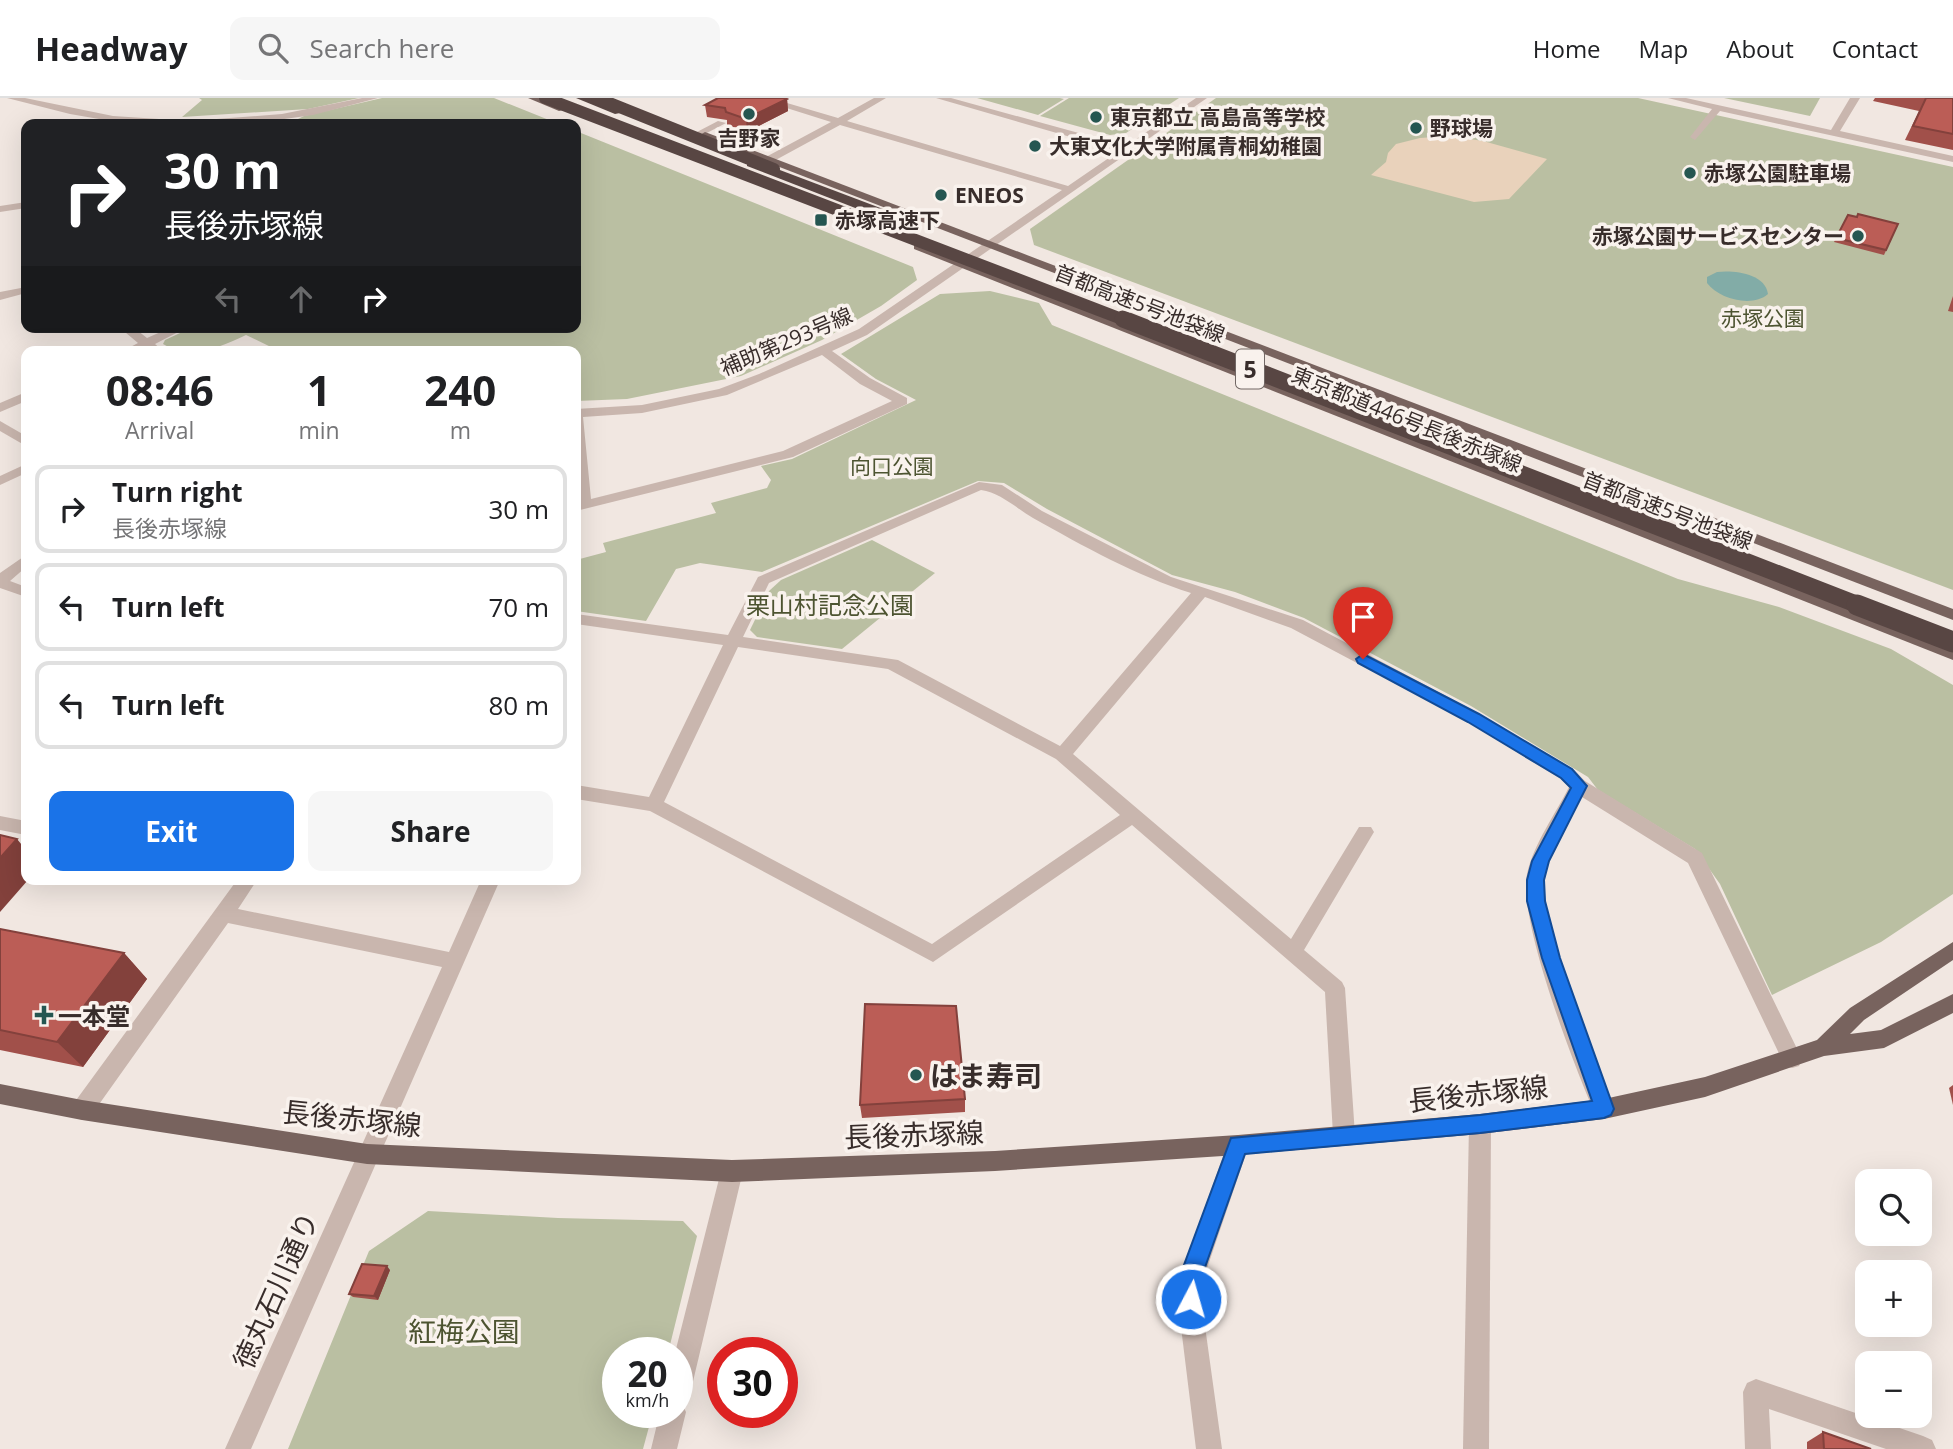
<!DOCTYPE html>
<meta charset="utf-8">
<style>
:root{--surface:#fff;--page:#f6f6f6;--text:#202124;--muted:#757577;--line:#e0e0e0;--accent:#1a73e8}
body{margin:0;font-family:"Open Sans","Noto Sans JP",sans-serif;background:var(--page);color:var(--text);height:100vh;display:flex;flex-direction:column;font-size:26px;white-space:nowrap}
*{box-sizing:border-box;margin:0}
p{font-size:23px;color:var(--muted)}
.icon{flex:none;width:38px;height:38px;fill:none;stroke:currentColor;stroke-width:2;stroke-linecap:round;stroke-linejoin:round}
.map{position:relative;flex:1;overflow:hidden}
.panel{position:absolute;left:21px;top:248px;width:560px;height:539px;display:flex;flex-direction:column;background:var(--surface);border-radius:14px;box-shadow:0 7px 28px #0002}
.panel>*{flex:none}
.hud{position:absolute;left:21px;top:21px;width:560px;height:214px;border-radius:14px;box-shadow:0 7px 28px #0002;background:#202124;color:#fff;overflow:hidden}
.fabs{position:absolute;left:1855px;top:1071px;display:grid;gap:14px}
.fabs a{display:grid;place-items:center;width:77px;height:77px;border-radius:14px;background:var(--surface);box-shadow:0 7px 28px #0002;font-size:35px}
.speed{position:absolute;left:602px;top:1239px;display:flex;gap:14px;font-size:35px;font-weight:700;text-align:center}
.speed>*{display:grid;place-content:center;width:91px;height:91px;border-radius:50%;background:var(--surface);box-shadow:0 7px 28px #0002;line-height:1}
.speed small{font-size:18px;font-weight:400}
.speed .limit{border:10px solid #d22;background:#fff;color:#111}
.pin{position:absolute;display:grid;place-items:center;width:60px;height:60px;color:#fff;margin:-72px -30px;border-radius:50% 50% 50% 0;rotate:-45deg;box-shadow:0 0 7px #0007}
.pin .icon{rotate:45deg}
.me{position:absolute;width:77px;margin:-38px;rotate:6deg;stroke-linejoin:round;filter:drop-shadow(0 0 5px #0008)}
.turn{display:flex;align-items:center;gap:24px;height:147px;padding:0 28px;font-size:32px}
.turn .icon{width:91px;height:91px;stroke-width:2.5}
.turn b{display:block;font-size:49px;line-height:60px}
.lanes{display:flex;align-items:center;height:66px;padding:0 28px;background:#0003;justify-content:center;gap:35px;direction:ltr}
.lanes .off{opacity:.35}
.eta{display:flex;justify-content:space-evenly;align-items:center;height:119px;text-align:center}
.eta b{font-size:42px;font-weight:700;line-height:49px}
.action{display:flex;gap:14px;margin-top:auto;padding:14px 28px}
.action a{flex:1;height:80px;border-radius:14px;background:var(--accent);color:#fff;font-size:28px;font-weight:700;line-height:80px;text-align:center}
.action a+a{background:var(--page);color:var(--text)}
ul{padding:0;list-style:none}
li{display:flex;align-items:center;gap:21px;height:88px;margin:0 14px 10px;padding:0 14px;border:4px solid var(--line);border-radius:14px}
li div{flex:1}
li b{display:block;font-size:26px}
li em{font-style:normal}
header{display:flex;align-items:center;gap:42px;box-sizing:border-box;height:98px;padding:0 35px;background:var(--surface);border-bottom:2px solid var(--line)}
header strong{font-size:33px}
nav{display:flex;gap:38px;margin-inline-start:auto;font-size:24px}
.search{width:490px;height:63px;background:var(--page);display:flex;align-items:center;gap:18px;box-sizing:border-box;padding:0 24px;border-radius:14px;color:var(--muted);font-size:26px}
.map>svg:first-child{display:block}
.green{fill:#babfa2}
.sand{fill:#e9d2bb}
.water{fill:#82aca7}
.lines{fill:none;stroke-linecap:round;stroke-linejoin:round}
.minor{fill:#c9b6ae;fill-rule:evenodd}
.major{fill:#78635e;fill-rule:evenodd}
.highway{fill:#584643;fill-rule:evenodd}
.highway-bridge-far2{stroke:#584643;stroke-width:12}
.highway-bridge-far1{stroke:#584643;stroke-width:17}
.highway-bridge{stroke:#584643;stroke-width:21}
.wall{fill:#a1504a}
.shaded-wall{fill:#83413c}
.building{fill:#bb5d56;stroke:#83413c;stroke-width:2}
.route{fill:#1a73e8;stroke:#114b97;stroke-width:2}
.poi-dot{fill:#255651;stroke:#f9f2ed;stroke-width:2.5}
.labels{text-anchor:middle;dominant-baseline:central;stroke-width:7;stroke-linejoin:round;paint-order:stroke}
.far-poi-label{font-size:21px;font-weight:bold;fill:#382d2b;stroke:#f9f2ed;text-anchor:start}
.far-street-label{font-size:21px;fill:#382d2b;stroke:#f9f2ed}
.far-park-label{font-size:21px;fill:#4d5431;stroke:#f9f2ed}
.shield{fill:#f9f2ed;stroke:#726865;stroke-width:2}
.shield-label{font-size:23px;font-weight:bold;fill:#382d2b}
.park-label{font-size:24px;fill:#4d5431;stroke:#f9f2ed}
.poi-label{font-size:24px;font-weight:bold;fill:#382d2b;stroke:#f9f2ed;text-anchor:start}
.near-poi-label{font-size:28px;font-weight:bold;fill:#382d2b;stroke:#f9f2ed;text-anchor:start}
.near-street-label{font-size:28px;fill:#382d2b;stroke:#f9f2ed}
.near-park-label{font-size:28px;fill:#4d5431;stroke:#f9f2ed}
</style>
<header>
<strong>Headway</strong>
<div class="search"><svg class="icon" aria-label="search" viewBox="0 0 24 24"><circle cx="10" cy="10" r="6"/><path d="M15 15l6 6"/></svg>Search here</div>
<nav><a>Home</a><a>Map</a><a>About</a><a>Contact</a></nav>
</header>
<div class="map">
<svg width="1953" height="1351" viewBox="0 0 1953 1351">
<rect width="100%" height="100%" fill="#f1e7e1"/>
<g class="green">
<path d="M 199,0 L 359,0 L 308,11 L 182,19 L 202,2 Z"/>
<path d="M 382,0 L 494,0 L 559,26 L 288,26 L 304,18 Z"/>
<path d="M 977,0 L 1060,0 L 1064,1 L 1038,17 Z"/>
<path d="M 1069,0 L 1179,0 L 1126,35 L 1110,37 L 1040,18 Z"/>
<path d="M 1216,0 L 1638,0 L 1953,69 L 1953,492 L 1034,147 L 1030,131 Z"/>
<path d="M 1724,0 L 1820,0 L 1810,18 Z"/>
<path d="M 576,33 L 913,169 L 917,182 L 881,208 L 822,242 L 741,278 L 627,301 L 576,303 L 576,254 L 292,254 L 273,250 L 246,237 C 218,250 192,262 163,246 L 165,242 L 193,229 L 576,229 Z"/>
<path d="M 990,193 L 1039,205 L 1052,227 L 1678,481 L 1779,509 L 1891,551 L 1953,587 L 1953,796 L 1881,844 L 1772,897 L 1720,786 L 1695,751 L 1598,692 L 1588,679 L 1471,608 L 1304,520 L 1235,494 L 1172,477 L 1047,411 L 1004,385 L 978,383 L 762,474 L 700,465 L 676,471 L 646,523 L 576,513 L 576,462 L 606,454 L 603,445 L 716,415 L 711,405 L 767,390 L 771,382 L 761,368 L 792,361 L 916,302 L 876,281 L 841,256 L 940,196 Z"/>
<path d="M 872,442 L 935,475 L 842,551 L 757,539 L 750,532 L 769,493 L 781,482 Z"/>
<path d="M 428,1113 L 558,1120 L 683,1123 L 697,1138 L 668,1255 L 618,1255 L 618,1314 L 653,1314 L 643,1351 L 288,1351 L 369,1153 Z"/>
</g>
<path class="sand" d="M 1450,38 L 1483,43 L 1547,61 L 1509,101 L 1474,104 L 1371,77 L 1386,64 L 1388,55 L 1396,46 L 1420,40 Z"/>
<path class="water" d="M 1717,174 C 1733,172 1765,175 1768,196 C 1752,210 1719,201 1707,185 L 1707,179 Z"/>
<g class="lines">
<g class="minor">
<path d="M 7,0 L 25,0 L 113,18 L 190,23 L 282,16 L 362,0 L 378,0 L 313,17 L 248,26 L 128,26 L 70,16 Z"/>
<path d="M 755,0 L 770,0 L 838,20 L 874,0 L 886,0 L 847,23 L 1068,88 L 1119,53 L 936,0 L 951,0 L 1126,48 L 1196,0 L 1207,0 L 867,237 L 832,253 L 870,280 L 907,300 L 907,306 L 793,359 L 576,413 L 576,311 L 642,307 L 719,291 L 759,276 L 859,231 L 1062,92 L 840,27 L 772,64 L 764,64 L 764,60 L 831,24 ZM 822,257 L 860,286 L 892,303 L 783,353 L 591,401 L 583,319 L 642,315 L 727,297 Z"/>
<path d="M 1668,0 L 1686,0 L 1831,32 L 1850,0 L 1860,0 L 1840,33 L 1953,58 L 1953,64 L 1720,13 L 1695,42 L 1690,39 L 1712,11 Z"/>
<path d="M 718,23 L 726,25 L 703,37 L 695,35 Z"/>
<path d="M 26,104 L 26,110 L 0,114 L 0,108 Z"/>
<path d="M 26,189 L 26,195 L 0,202 L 0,194 Z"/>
<path d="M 119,229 L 133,229 L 147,240 L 172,229 L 188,229 L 155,246 L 164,254 L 150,254 L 145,250 L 138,254 L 121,254 L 138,245 Z"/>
<path d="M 26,294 L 26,303 L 0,314 L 0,305 Z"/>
<path d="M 0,323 L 26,338 L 26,348 L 0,333 Z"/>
<path d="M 26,366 L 26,375 L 0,387 L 0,378 Z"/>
<path d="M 979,384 L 1002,387 L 1042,413 L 1171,479 L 1303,522 L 1480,616 L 1573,671 L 1585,683 L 1702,755 L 1802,961 L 1799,968 L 1792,970 L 1785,968 L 1688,765 L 1582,699 C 1569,724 1548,752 1545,781 C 1541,842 1592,952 1615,1011 L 1612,1018 L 1604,1021 L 1596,1018 C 1575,970 1518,824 1527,776 C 1534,745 1555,717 1569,689 L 1561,681 L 1468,624 L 1291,530 L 1205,499 L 1073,656 L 1291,841 L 1359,729 L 1371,729 L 1374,734 L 1371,739 L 1304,852 L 1342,884 L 1345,890 L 1355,1037 L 1352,1044 L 1344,1047 L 1336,1044 L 1333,1037 L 1325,894 L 1132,727 L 933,864 L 650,713 L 576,701 L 576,687 L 649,699 L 723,547 L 576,526 L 576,516 L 728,537 L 758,479 ZM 981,392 C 1001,395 1016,410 1033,420 C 1083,448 1137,478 1191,495 L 1060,648 L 898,562 L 743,539 L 769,485 ZM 738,549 L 888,571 L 1056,661 L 1120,717 L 932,846 L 664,704 Z"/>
<path d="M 26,457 L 26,469 L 10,483 L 26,489 L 26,499 L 0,490 L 0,475 Z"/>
<path d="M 0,718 L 26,723 L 26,737 L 0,732 Z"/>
<path d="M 237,782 L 257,782 L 238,811 L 449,854 L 481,782 L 500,782 L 251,1351 L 225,1351 L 442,869 L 228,825 L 90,1019 L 82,1022 L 74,1019 L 71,1012 L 74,1005 Z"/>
<path d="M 1480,1016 L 1488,1019 L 1491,1026 L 1489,1351 L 1463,1351 L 1469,1026 L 1472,1019 Z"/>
<path d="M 1238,1037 L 1246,1040 L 1249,1047 L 1203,1182 L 1204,1221 L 1222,1351 L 1196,1351 L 1180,1221 L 1179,1182 L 1227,1047 L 1230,1040 Z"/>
<path d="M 732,1062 L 740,1066 L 743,1073 L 690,1296 L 682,1306 L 686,1314 L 677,1351 L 651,1351 L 660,1314 L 677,1314 L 677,1255 L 675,1255 L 721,1073 L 724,1066 Z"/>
<path d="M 1756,1281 L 1923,1338 L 1932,1342 L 1936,1351 L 1886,1351 L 1769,1311 L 1771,1351 L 1745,1351 L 1743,1294 L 1747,1285 Z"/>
</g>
<g class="major">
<path d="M 528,0 L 542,0 L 567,11 L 559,13 Z"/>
<path d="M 705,34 L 1953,511 L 1953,522 L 702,39 L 700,37 Z"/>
<path d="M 914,147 L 922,147 L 1953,551 L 1953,562 L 914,151 Z"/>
<path d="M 1953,844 L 1953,862 L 1864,922 L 1850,936 L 1881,932 L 1953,896 L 1953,915 L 1884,950 L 1824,958 L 1705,999 L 1604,1021 L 1480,1036 L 1238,1057 L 995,1073 L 732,1084 L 367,1066 L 82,1022 L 0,1006 L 0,986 L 82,1002 L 367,1046 L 732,1062 L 995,1053 L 1238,1037 L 1480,1016 L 1604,1001 L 1705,979 L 1817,942 L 1850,910 Z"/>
</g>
<g class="highway">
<path d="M 576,0 L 592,0 L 625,14 L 615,16 Z"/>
<path d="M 751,61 L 891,114 L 892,117 L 891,120 L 881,120 L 747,68 L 747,62 Z"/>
</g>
<g class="highway-bridge-far2">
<path d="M 545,0 L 1127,223"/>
<path d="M 597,0 L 774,71"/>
</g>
<path class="highway-bridge-far1" d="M 1123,221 L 1861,508"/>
<path class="highway-bridge" d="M 1857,507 L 1953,544"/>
</g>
<g class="wall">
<path d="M 1875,0 L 1953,0 L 1953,52 L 1905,42 L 1919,13 L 1873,3 Z"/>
<path d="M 787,1 L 788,13 L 747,34 L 727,27 L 727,22 L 707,19 L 705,7 Z"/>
<path d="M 1848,117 L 1898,126 L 1884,157 L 1834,144 Z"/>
<path d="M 1953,198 L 1953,214 L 1948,213 Z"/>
<path d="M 0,831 L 124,855 L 147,881 L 83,969 L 0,952 Z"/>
<path d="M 1953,987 L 1953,1007 L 1949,990 Z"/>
<path d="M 965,1001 L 965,1014 L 862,1020 L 860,1007 Z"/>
<path d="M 390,1172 L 378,1202 L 353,1199 L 349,1196 Z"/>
<path d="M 1823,1334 L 1871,1351 L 1807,1351 L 1807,1344 Z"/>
</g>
<g class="shaded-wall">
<path d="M 787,1 L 788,13 L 747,34 L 746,21 Z"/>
<path d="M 17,741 L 26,752 L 26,782 L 28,782 L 0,814 L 0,760 Z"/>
<path d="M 124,855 L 147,881 L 83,969 L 57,944 Z"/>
<path d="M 387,1168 L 390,1172 L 378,1202 L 374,1198 Z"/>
</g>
<g class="building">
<path d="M 718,0 L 785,0 L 787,1 L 746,21 L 726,14 L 725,10 L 705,7 Z"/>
<path d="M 1926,0 L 1953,0 L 1953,36 L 1913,28 Z"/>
<path d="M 1858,116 L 1898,126 L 1886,152 L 1836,140 L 1848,117 L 1857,119 Z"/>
<path d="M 0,737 L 17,741 L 0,760 Z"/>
<path d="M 0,831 L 124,855 L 57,944 L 0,932 Z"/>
<path d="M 865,906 L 956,908 L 965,1001 L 860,1007 Z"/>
<path d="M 362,1166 L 387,1168 L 374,1198 L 349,1196 Z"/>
<path d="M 1823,1334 L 1871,1351 L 1824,1351 Z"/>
</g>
<path class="route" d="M 1363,556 L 1479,616 L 1572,671 L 1587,688 L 1549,763 L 1544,782 L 1545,803 L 1560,860 L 1614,1011 L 1611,1017 L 1604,1020 L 1480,1035 L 1245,1056 L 1203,1175 L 1202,1201 L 1199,1209 L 1191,1212 L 1184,1209 L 1181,1201 L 1181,1175 L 1231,1040 L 1480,1017 L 1592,1003 L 1542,860 L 1527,803 L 1527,782 L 1532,763 L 1571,690 L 1561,680 L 1468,624 L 1358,565 L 1356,561 Z"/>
<g class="poi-dot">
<circle cx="749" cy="16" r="7"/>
<circle cx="1096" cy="19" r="7"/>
<circle cx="1416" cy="30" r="7"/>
<circle cx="1035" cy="48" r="7"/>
<circle cx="1690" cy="75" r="7"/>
<circle cx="941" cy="97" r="7"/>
<rect x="814" y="115" width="14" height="14" rx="3.5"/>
<circle cx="1858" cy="138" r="7"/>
<path d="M40.5 906.5h7v7h7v7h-7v7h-7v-7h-7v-7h7z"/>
<circle cx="916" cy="977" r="7"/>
</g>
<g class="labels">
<g class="far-poi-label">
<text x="1110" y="19">東京都立 高島高等学校</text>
<text x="1430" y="30">野球場</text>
<text x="749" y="40" text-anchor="middle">吉野家</text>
<text x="1049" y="48">大東文化大学附属青桐幼稚園</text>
<text x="1704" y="75">赤塚公園駐車場</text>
<text x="955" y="97">ENEOS</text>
<text x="835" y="122">赤塚高速下</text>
<text x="1844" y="138" text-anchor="end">赤塚公園サービスセンター</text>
</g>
<g class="far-street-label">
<text transform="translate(1140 205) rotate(21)">首都高速5号池袋線</text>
<text transform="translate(786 243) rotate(-23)">補助第293号線</text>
<text transform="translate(1407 321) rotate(22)">東京都道446号長後赤塚線</text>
<text transform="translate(1668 412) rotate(21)">首都高速5号池袋線</text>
</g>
<g class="far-park-label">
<text x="1763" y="220">赤塚公園</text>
<text x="892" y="368">向口公園</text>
</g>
<rect class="shield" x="1236" y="251.5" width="28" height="39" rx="5"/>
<g class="shield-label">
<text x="1250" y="271">5</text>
</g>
<g class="park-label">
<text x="830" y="506">栗山村記念公園</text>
</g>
<g class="poi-label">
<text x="58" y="917">一本堂</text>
</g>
<g class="near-poi-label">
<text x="930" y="977">はま寿司</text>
</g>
<g class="near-street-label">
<text transform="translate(1478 995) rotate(-6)">長後赤塚線</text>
<text transform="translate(352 1020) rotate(6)">長後赤塚線</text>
<text transform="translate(914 1036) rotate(-2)">長後赤塚線</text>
<text transform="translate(275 1192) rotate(-66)">徳丸石川通り</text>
</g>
<g class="near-park-label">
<text x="464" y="1233">紅梅公園</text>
</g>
</g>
</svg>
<div class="fabs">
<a><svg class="icon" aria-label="search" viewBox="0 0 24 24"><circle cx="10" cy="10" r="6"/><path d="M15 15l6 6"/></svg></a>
<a>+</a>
<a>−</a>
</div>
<div class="speed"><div>20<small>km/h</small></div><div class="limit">30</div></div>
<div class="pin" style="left:1363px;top:561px;background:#d93025"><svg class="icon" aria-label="arrive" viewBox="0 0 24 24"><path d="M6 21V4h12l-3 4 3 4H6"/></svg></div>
<svg class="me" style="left:1191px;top:1201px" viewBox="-20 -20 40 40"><circle r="17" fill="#1a73e8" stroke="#fff" stroke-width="3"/><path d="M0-11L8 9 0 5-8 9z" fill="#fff"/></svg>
<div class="hud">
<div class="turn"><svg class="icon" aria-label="right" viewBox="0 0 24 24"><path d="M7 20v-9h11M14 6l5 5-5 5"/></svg><div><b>30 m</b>長後赤塚線</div></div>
<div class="lanes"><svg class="icon off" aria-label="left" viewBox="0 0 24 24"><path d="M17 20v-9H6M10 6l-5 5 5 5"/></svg><svg class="icon off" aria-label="ahead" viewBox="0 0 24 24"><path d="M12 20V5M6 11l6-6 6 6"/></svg><svg class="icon" aria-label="right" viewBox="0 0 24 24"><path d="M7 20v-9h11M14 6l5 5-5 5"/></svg></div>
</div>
<section class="panel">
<div class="eta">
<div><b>08:46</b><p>Arrival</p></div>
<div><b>1</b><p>min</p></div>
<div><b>240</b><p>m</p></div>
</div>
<ul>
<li><svg class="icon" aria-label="right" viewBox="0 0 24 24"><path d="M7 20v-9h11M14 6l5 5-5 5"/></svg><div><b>Turn right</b><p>長後赤塚線</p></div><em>30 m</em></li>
<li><svg class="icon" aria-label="left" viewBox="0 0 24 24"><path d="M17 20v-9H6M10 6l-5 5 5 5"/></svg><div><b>Turn left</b></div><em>70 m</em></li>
<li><svg class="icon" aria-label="left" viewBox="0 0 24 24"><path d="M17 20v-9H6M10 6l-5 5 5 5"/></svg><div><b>Turn left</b></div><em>80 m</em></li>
</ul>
<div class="action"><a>Exit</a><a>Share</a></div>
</section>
</div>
